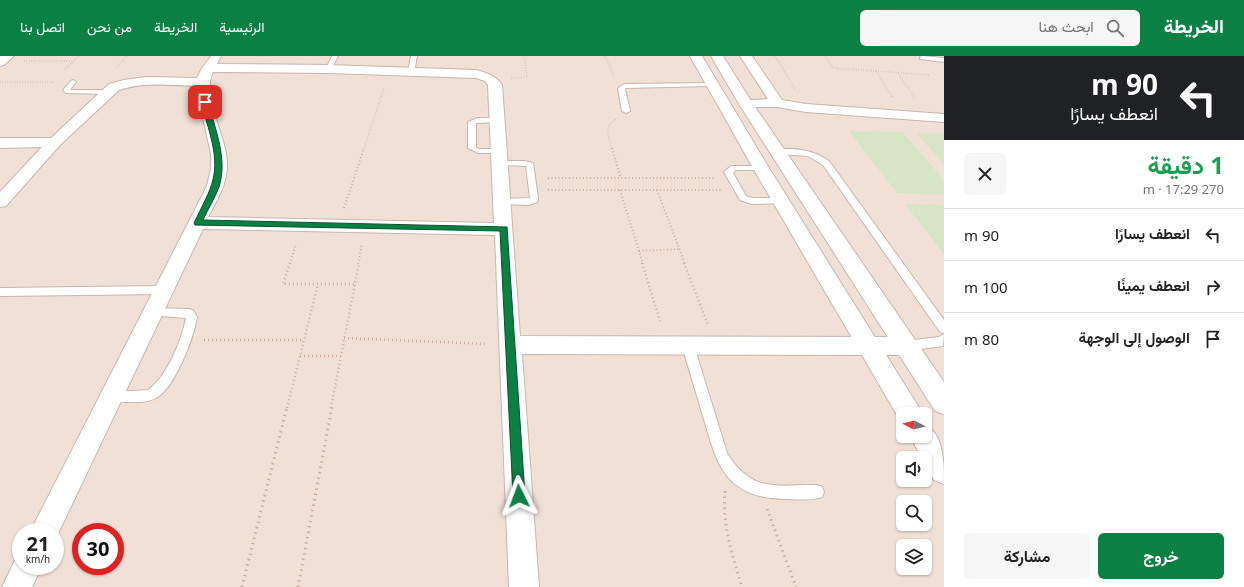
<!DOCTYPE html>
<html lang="ar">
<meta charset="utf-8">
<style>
:root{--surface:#fff;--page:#f6f6f6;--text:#222;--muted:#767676;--line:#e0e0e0;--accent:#0b8043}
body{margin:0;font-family:"Noto Sans",Vazirmatn,sans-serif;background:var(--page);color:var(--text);direction:rtl;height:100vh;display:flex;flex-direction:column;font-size:15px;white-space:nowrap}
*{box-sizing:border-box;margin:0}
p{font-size:13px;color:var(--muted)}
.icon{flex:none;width:22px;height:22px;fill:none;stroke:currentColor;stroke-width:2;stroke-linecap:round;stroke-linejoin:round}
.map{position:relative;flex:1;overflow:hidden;direction:ltr}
.sheet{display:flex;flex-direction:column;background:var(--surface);width:300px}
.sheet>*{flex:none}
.guide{background:#202124;color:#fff;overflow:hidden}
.needle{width:26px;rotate:277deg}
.controls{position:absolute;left:896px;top:351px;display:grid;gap:8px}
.controls a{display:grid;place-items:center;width:36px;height:36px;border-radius:6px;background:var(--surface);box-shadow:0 1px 3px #0004;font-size:20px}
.speed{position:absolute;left:12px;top:467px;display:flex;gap:8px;font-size:20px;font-weight:700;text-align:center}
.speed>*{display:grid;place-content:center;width:52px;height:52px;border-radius:50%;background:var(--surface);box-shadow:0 1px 3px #0004;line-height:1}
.speed small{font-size:10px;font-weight:400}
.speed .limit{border:6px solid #d22;background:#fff;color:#111}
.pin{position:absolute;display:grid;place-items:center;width:34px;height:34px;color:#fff;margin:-17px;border-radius:8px;box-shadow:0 2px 6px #0006}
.me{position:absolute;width:44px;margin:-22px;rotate:357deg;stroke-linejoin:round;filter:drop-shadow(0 0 3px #0008)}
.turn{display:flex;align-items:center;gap:14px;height:84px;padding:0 20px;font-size:18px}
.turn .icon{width:52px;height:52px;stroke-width:2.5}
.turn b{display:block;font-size:28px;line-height:34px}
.round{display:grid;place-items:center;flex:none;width:42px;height:42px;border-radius:6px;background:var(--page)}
.summary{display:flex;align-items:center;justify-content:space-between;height:68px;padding:0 20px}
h1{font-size:24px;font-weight:700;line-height:30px;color:#1e9e55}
.action{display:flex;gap:8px;margin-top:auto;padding:8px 20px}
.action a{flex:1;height:46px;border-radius:6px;background:var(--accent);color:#fff;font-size:16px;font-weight:700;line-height:46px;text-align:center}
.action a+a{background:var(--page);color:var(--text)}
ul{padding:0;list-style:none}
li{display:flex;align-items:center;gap:12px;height:52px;padding:0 20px;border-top:1px solid var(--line)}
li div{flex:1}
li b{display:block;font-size:15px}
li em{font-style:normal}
header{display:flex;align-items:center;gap:24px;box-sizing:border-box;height:56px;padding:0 20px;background:var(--accent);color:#fff}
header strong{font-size:19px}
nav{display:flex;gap:22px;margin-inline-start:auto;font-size:14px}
.search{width:280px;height:36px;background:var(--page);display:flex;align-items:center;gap:10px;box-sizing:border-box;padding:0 14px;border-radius:6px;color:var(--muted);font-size:15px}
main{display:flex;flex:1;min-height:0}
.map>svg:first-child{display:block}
.residential{fill:#f0e0d6;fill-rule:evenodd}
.green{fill:#d7e5c7}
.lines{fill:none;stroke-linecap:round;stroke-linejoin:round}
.service-casing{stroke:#c9b6ae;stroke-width:2}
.minor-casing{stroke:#c9b6ae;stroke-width:2}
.tertiary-casing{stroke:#c9b6ae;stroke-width:2}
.path-far3{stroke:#d0afa5;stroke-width:1.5;stroke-dasharray:0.5 2;stroke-linecap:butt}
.path-far2{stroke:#d0afa5;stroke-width:2;stroke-dasharray:1 2.5;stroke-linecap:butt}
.path-far1{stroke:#d0afa5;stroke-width:2.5;stroke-dasharray:1 3;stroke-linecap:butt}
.path{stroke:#d0afa5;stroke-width:3;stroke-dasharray:1.5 4;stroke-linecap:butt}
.service{fill:#fff;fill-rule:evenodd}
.minor{fill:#fff;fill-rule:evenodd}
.tertiary{fill:#fff;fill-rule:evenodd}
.route{fill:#0b8043;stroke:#07532c}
</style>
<header>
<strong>الخريطة</strong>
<div class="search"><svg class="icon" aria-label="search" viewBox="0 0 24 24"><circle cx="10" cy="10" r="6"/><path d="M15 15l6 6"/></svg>ابحث هنا</div>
<nav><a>الرئيسية</a><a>الخريطة</a><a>من نحن</a><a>اتصل بنا</a></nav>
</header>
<main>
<section class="sheet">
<div class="guide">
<div class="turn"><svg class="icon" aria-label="left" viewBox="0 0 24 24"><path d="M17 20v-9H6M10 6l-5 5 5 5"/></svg><div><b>90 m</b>انعطف يسارًا</div></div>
</div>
<div class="summary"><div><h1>1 دقيقة</h1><p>270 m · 17:29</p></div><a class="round"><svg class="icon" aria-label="close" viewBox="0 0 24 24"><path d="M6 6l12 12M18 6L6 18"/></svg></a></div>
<ul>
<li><svg class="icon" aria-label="left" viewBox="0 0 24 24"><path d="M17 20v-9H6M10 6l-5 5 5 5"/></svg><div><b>انعطف يسارًا</b></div><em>90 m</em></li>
<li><svg class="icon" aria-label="right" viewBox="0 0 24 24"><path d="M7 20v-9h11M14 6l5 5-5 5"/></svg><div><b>انعطف يمينًا</b></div><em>100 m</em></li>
<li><svg class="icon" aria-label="arrive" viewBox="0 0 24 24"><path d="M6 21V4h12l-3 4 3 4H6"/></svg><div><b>الوصول إلى الوجهة</b></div><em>80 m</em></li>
</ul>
<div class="action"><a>خروج</a><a>مشاركة</a></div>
</section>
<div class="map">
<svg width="944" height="531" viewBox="0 0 944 531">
<rect width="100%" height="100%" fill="#f9efe6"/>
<path class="residential" d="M 0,0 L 944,0 L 944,531 L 0,531 ZM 903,358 L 925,358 L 925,380 L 903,380 ZM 903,402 L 925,402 L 925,424 L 903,424 ZM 903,446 L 925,446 L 925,468 L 903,468 ZM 21,476 L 55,476 L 55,510 L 21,510 ZM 81,476 L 115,476 L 115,510 L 81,510 ZM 903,490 L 925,490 L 925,512 L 903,512 Z"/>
<g class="green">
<path d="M 849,75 L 902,76 L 944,124 L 944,139 L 897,137 Z"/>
<path d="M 916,77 L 944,77 L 944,108 Z"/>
<path d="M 905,148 L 944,149 L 944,198 Z"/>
</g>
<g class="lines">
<defs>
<g id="service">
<path d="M 332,0 L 338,0 L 331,14 L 327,14 L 326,13 Z"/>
<path d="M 411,0 L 417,0 L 414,16 L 411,18 L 408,16 Z"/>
<path d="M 922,0 L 944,2 L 944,6 L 920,3 L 920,1 Z"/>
<path d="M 73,24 L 76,26 L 70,34 L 106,34 L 110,36 L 106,38 L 66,37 L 63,34 L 71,25 Z"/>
<path d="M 711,27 L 713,28 L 713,30 L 626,32 L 625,33 L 630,55 L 626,57 L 622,55 L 618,32 L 625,28 Z"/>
<path d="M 478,62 L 497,62 L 501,64 L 497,66 L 476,67 L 476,91 L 479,93 L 502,93 L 502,97 L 478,97 L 468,92 L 468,66 Z"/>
<path d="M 775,94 C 793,91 815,94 829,105 L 944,264 L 944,277 L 940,276 L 823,109 L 808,100 L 778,98 L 775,98 Z"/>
<path d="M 497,105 L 524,105 L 533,107 L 538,142 L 537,146 L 529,149 L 499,148 L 498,146 L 502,143 L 530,142 L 526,110 L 500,109 L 496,107 Z"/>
<path d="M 731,110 L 764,110 L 765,112 L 764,114 L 736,114 L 733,117 L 746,140 L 753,142 L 781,142 L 784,143 L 785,145 L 784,147 L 752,148 L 740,144 L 724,116 Z"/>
<path d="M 165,230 L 169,231 L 170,234 L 169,237 L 165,238 L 0,240 L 0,232 Z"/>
<path d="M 153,252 L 189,253 L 193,254 L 197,261 C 194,281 175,332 156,342 C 147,347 136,346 126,346 C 120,346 113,347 108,345 L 106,341 L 108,337 L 112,336 L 148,334 C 167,321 182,283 186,262 L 149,259 L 148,256 L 149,253 Z"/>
<path d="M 944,278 L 943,290 L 906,295 L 902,293 L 900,290 L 902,287 L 906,285 L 939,281 Z"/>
<path d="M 688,285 L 692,287 L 694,290 L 727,397 C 752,437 775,429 817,429 L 822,431 L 824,436 L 822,441 C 811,445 795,443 783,443 C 724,441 717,408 703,360 C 696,337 689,313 682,290 L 684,287 Z"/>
</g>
<g id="minor">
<path d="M 0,0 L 14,0 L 4,9 L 0,10 Z"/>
<path d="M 211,0 L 221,0 L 217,8 L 329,9 L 476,14 C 487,17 495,19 502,29 L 520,280 L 906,281 L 914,284 L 917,290 L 914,296 L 906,299 L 522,298 L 539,531 L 509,531 L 495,179 L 203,173 L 55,484 L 55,476 L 30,476 L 207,130 L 211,113 L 211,98 L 196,30 C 170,29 144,26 119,34 L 60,89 L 6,150 L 0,151 L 0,136 L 42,91 L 0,92 L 0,82 L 51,82 L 109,28 L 124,24 L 146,21 L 197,22 L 202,12 ZM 213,16 L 329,17 L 476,22 L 485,25 L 488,29 L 494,167 L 208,161 C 216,146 226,130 227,112 C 229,82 200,42 213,16 Z"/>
<path d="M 740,0 L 752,0 L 782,44 L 806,48 L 944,58 L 944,66 L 806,56 L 777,51 L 741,51 L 739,48 L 741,45 L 768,43 Z"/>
<path d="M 21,498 L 21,510 L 42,510 L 32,531 L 2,531 L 17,500 Z"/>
</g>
<g id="tertiary">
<path d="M 690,0 L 702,0 L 769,112 L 923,358 L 903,358 L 903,367 L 901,366 L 753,112 Z"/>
<path d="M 711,0 L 723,0 L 753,48 L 944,326 L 944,358 L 935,355 L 739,48 Z"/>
<path d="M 925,369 C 944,378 944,408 944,428 L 934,424 L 925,408 L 925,402 L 922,402 L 910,380 L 925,380 Z"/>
</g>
</defs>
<use href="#service" class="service-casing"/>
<use href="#minor" class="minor-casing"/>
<use href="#tertiary" class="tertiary-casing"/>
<g class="path-far3">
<path d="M 605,0 L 614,20"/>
<path d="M 775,0 L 796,34"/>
<path d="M 825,0 L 833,12 L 930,19"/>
<path d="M 24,5 L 74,5"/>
<path d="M 116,12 L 127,0"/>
<path d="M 65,13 L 79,0"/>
<path d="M 876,15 L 893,42"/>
<path d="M 898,17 L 916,44"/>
<path d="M 511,22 L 527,21 L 524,0"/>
<path d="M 0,26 L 53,26"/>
<path d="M 364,93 L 384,32"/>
<path d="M 612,93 C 609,81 603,70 616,63"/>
</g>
<g class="path-far2">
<path d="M 612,92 L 621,122"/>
<path d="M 548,122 L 715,122"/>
<path d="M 548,134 L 721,134"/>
<path d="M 620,134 L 643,208"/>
<path d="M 657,134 L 685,208"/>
<path d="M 344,152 L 364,92"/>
<path d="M 639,195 L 679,193"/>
<path d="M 290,208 L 296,188"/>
<path d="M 358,208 L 362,188"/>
</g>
<g class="path-far1">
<path d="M 290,207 L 283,228 L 354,228"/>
<path d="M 642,207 L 661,268"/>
<path d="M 684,207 L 708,269"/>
<path d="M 344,282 L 487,288"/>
<path d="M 204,284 L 304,284"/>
<path d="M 300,300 L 341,300"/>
<path d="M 287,352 L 318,228"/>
<path d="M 331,352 L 359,207"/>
</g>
<g class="path">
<path d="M 725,435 C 722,469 732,499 742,531"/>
<path d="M 767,453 L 796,531"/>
<path d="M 242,531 L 287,351"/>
<path d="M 298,531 L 332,351"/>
</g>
<use href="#service" class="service"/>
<use href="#minor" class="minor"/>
<use href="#tertiary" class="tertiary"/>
</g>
<path class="route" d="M 203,45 L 208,46 C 215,73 228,103 219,131 C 215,142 208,153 203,164 L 507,171 L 525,440 L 523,444 L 519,446 L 515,444 L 513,440 L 500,175 L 195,169 L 194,167 C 212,130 221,119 210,78 C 208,69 202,54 203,45 Z"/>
</svg>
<div class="controls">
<a><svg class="needle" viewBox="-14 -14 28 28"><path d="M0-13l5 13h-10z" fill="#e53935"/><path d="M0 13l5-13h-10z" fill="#767676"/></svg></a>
<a><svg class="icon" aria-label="sound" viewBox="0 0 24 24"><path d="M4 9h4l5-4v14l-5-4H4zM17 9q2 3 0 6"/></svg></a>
<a><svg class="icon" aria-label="search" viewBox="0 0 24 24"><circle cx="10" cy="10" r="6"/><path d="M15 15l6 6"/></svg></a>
<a><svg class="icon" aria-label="layers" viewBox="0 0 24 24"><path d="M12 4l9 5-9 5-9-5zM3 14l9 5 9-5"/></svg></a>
</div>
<div class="speed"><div>21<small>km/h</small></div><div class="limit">30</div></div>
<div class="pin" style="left:205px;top:46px;background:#d93025"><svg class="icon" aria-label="arrive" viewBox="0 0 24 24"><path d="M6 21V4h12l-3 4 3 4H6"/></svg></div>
<svg class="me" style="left:519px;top:440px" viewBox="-20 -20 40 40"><path d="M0-17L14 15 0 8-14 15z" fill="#0b8043" stroke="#fff" stroke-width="4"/></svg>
</div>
</main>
